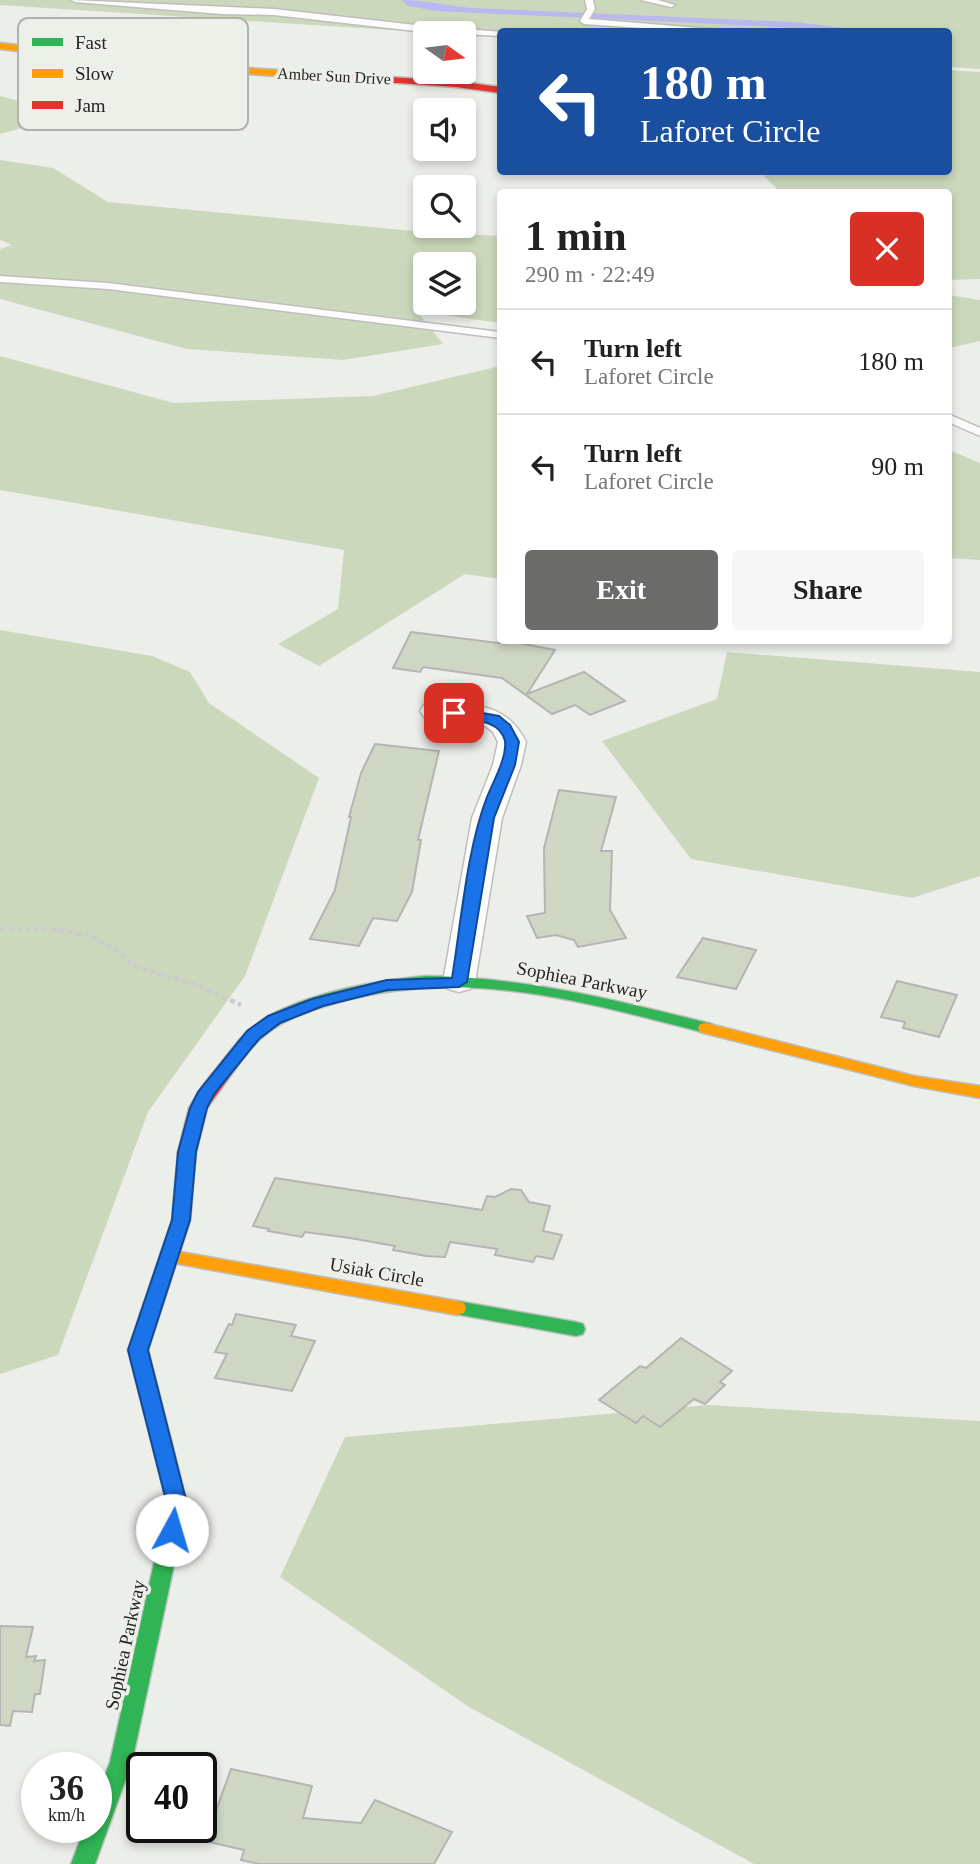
<!DOCTYPE html>
<meta charset="utf-8">
<style>
:root{--surface:#fff;--page:#f6f6f6;--text:#222;--muted:#767676;--line:#e0e0e0;--accent:#6b6c69}
body{margin:0;font-family:"Times New Roman",serif;background:var(--page);color:var(--text);height:100vh;display:flex;flex-direction:column;font-size:26px;white-space:nowrap}
*{box-sizing:border-box;margin:0}
p{font-size:23px;color:var(--muted)}
.icon{flex:none;width:38px;height:38px;fill:none;stroke:currentColor;stroke-width:2;stroke-linecap:round;stroke-linejoin:round}
.map{position:relative;flex:1;overflow:hidden}
.panel{position:absolute;left:497px;top:189px;width:455px;height:455px;display:flex;flex-direction:column;background:var(--surface);border-radius:7px;box-shadow:0 4px 10px #0003}
.panel>*{flex:none}
.guide{position:absolute;left:497px;top:28px;width:455px;height:147px;border-radius:7px;box-shadow:0 4px 10px #0003;background:#1a4fa0;color:#fff;overflow:hidden}
.needle{width:46px;rotate:104deg}
.controls{position:absolute;left:413px;top:21px;display:grid;gap:14px}
.controls a{display:grid;place-items:center;width:63px;height:63px;border-radius:7px;background:var(--surface);box-shadow:0 4px 10px #0003;font-size:35px}
.speed{position:absolute;left:21px;top:1752px;display:flex;gap:14px;font-size:35px;font-weight:700;text-align:center}
.speed>*{display:grid;place-content:center;width:91px;height:91px;border-radius:50%;background:var(--surface);box-shadow:0 4px 10px #0003;line-height:1}
.speed small{font-size:18px;font-weight:400}
.speed .limit{border:4px solid #111;border-radius:10px;background:#fff;color:#111}
.pin{position:absolute;display:grid;place-items:center;width:60px;height:60px;color:#fff;margin:-30px;border-radius:14px;box-shadow:0 4px 10px #0006}
.me{position:absolute;width:77px;margin:-38px;rotate:6deg;stroke-linejoin:round;filter:drop-shadow(0 0 5px #0008)}
.turn{display:flex;align-items:center;gap:24px;height:147px;padding:0 28px;font-size:32px}
.turn .icon{width:91px;height:91px;stroke-width:2.5}
.turn b{display:block;font-size:49px;line-height:60px}
.round{display:grid;place-items:center;flex:none;width:74px;height:74px;border-radius:7px;background:var(--page)}
.overview{display:flex;align-items:center;justify-content:space-between;height:119px;padding:0 28px}
h1{font-size:42px;font-weight:800;line-height:52px}
.button{display:flex;gap:14px;margin-top:auto;padding:14px 28px}
.button a{flex:1;height:80px;border-radius:7px;background:var(--accent);color:#fff;font-size:28px;font-weight:800;line-height:80px;text-align:center}
.button a+a{background:var(--page);color:var(--text)}
ul{padding:0;list-style:none}
li{display:flex;align-items:center;gap:21px;height:105px;padding:0 28px;border-top:2px solid var(--line)}
li div{flex:1}
li b{display:block;font-size:26px}
li em{font-style:normal}
.map>svg:first-child{display:block}
.green{fill:#cbd8bb;fill-rule:evenodd}
.water{fill:#bab8ef}
.building{fill:#ced6c4;stroke:#b4b5b2;stroke-width:2}
.lines{fill:none;stroke-linecap:round;stroke-linejoin:round}
.lane-casing{stroke:#bebfbc;stroke-width:3}
.street-casing{stroke:#bebfbc;stroke-width:3}
.fast-casing{stroke:#bebfbc;stroke-width:3}
.slow-casing{stroke:#bebfbc;stroke-width:3}
.jam-casing{stroke:#bebfbc;stroke-width:3}
.path{stroke:#cccdcb;stroke-width:4.5;stroke-dasharray:5 3.5;stroke-linecap:butt}
.lane{fill:#fcfcfc;fill-rule:evenodd}
.street{fill:#fcfcfc;fill-rule:evenodd}
.fast{fill:#30b455;fill-rule:evenodd}
.slow{fill:#ff9f0a;fill-rule:evenodd}
.jam{fill:#e5322d;fill-rule:evenodd}
.route{fill:#1a73e8;stroke:#114b97;stroke-width:2}
.labels{text-anchor:middle;dominant-baseline:central;stroke-width:7;stroke-linejoin:round;paint-order:stroke}
.far-street-label{font-size:16px;fill:#252623;stroke:#ecf0e8}
.street-label{font-size:19px;fill:#252623;stroke:#ecf0e8}
.key{fill:#ecf0e8;stroke:#b0b3ad;stroke-width:2}
.key-label{font-size:19px;fill:#252623}
</style>
<div class="map">
<svg width="980" height="1864" viewBox="0 0 980 1864">
<rect width="100%" height="100%" fill="#eceeea"/>
<g class="green">
<path d="M 0,0 L 980,0 L 980,69 L 949,67 L 948,32 L 500,32 L 500,37 L 0,5 Z"/>
<path d="M 949,70 L 980,72 L 980,279 L 949,280 L 948,192 L 780,192 L 764,176 L 786,172 L 948,172 Z"/>
<path d="M 0,96 L 46,108 L 45,122 L 0,134 Z"/>
<path d="M 0,160 L 53,168 L 108,202 L 424,232 L 500,236 L 500,323 L 417,311 L 443,344 L 343,360 L 187,349 L 0,299 L 0,249 L 12,245 L 0,240 ZM 425,264 L 464,264 L 464,303 L 425,303 Z"/>
<path d="M 949,295 L 980,300 L 980,341 L 949,348 Z"/>
<path d="M 0,356 L 174,403 L 373,396 L 500,366 L 500,495 L 497,497 L 500,499 L 500,579 L 465,574 L 319,666 L 278,644 L 338,609 L 344,550 L 0,490 Z"/>
<path d="M 949,450 L 980,463 L 980,560 L 949,558 Z"/>
<path d="M 0,630 L 152,656 L 190,672 L 209,703 L 319,778 L 245,976 L 148,1112 L 58,1355 L 0,1374 Z"/>
<path d="M 727,652 L 980,672 L 980,876 L 912,898 L 691,859 L 602,741 L 717,699 Z"/>
<path d="M 709,1405 L 980,1421 L 980,1864 L 754,1864 L 469,1707 L 280,1577 L 345,1437 Z"/>
</g>
<path class="water" d="M 402,0 C 425,0 448,6 472,8 L 795,22 L 865,31 L 436,11 L 408,6 Z"/>
<g class="building">
<path d="M 411,632 L 506,644 L 509,641 L 555,650 L 527,694 L 584,672 L 625,701 L 590,715 L 575,705 L 552,714 L 502,678 L 423,667 L 420,672 L 393,668 Z"/>
<path d="M 375,744 L 439,751 L 418,840 L 421,840 L 412,892 L 397,921 L 373,918 L 359,946 L 310,939 L 335,890 L 351,817 L 349,817 L 361,773 Z"/>
<path d="M 559,790 L 616,797 L 601,851 L 612,851 L 610,910 L 626,938 L 578,947 L 574,940 L 556,935 L 537,938 L 527,916 L 545,913 L 544,848 Z"/>
<path d="M 703,938 L 756,950 L 736,989 L 677,977 Z"/>
<path d="M 897,981 L 957,995 L 939,1037 L 903,1028 L 905,1022 L 881,1017 Z"/>
<path d="M 275,1178 L 482,1210 L 487,1196 L 495,1197 L 511,1189 L 521,1190 L 529,1202 L 550,1206 L 543,1231 L 562,1235 L 553,1259 L 536,1256 L 533,1262 L 495,1255 L 497,1249 L 450,1242 L 445,1257 L 426,1256 L 393,1250 L 395,1246 L 350,1238 L 305,1232 L 302,1237 L 268,1231 L 269,1229 L 253,1226 Z"/>
<path d="M 236,1314 L 296,1325 L 291,1336 L 315,1341 L 292,1391 L 215,1378 L 227,1354 L 215,1352 L 229,1324 L 232,1325 Z"/>
<path d="M 681,1338 L 732,1371 L 720,1382 L 725,1385 L 705,1404 L 694,1399 L 660,1427 L 643,1416 L 636,1423 L 599,1400 L 640,1366 L 646,1368 Z"/>
<path d="M 0,1626 L 33,1627 L 26,1657 L 36,1656 L 34,1661 L 45,1660 L 40,1694 L 35,1694 L 32,1712 L 13,1711 L 10,1726 L 0,1725 Z"/>
<path d="M 231,1769 L 312,1786 L 303,1818 L 361,1823 L 375,1800 L 452,1832 L 434,1864 L 259,1864 L 241,1860 L 244,1850 L 205,1841 Z"/>
</g>
<g class="lines">
<defs>
<g id="lane">
<path d="M 71,0 L 274,9 L 424,26 L 503,32 L 500,32 L 500,36 L 424,32 L 274,15 L 221,14 L 75,2 Z"/>
<path d="M 585,0 L 593,0 L 595,9 L 589,19 L 748,32 L 700,32 L 584,24 L 580,21 L 587,9 Z"/>
<path d="M 641,0 L 658,0 L 675,5 L 671,7 Z"/>
<path d="M 0,276 L 108,283 L 500,332 L 500,338 L 108,289 L 0,282 Z"/>
<path d="M 948,414 L 980,428 L 980,436 L 948,422 Z"/>
</g>
<g id="street">
<path d="M 95,50 L 104,55 L 101,59 L 55,91 L 43,91 L 40,87 L 43,83 Z"/>
<path d="M 434,703 C 475,706 505,701 526,742 L 521,765 L 502,818 L 475,982 L 470,989 L 459,992 L 448,989 L 443,982 L 472,818 L 493,765 L 498,742 L 493,732 L 484,725 L 424,717 L 420,711 L 424,705 Z"/>
</g>
<g id="fast">
<path d="M 426,976 C 524,977 617,1000 712,1024 L 714,1028 L 706,1033 C 584,1002 471,968 346,1000 C 310,1010 278,1019 252,1047 L 246,1048 L 238,1043 C 270,997 373,981 426,976 Z"/>
<path d="M 457,1301 L 576,1322 L 583,1324 L 585,1329 L 583,1334 L 576,1336 L 450,1313 L 448,1308 L 450,1303 Z"/>
<path d="M 160,1429 L 167,1431 L 170,1436 L 187,1504 L 132,1762 L 95,1864 L 71,1864 L 85,1827 L 96,1827 L 96,1798 L 110,1762 L 167,1504 L 150,1436 L 153,1431 Z"/>
</g>
<g id="slow">
<path d="M 0,43 L 184,64 L 340,74 L 344,77 L 340,80 L 184,70 L 0,49 Z"/>
<path d="M 706,1023 L 914,1076 L 980,1086 L 980,1098 L 914,1086 L 700,1032 L 698,1028 L 700,1024 Z"/>
<path d="M 169,1250 L 457,1301 L 464,1303 L 466,1308 L 464,1313 L 457,1315 L 163,1261 L 160,1256 L 163,1251 Z"/>
</g>
<g id="jam">
<path d="M 340,74 L 456,81 L 500,87 L 500,93 L 456,87 L 337,79 L 337,75 Z"/>
<path d="M 246,1038 L 254,1043 L 207,1108 L 196,1152 L 190,1220 L 148,1350 L 170,1436 L 167,1441 L 160,1443 L 153,1441 L 150,1436 L 128,1350 L 172,1220 L 178,1152 L 189,1108 L 201,1088 L 240,1039 Z"/>
</g>
</defs>
<use href="#lane" class="lane-casing"/>
<use href="#street" class="street-casing"/>
<use href="#fast" class="fast-casing"/>
<use href="#slow" class="slow-casing"/>
<use href="#jam" class="jam-casing"/>
<path class="path" d="M 0,929 L 49,929 L 90,935 L 115,950 L 134,966 L 199,986 L 241,1005"/>
<use href="#lane" class="lane"/>
<use href="#street" class="street"/>
<use href="#fast" class="fast"/>
<use href="#slow" class="slow"/>
<use href="#jam" class="jam"/>
</g>
<path class="route" d="M 454,708 L 499,716 L 510,725 L 519,742 L 515,765 L 494,818 L 467,982 L 459,987 L 387,990 L 323,1006 L 280,1023 L 259,1039 L 214,1094 L 207,1108 L 196,1152 L 190,1220 L 148,1350 L 187,1504 L 179,1536 L 172,1538 L 164,1536 L 161,1530 L 167,1504 L 128,1350 L 172,1220 L 178,1152 L 190,1108 L 198,1092 L 247,1031 L 268,1016 L 312,999 L 387,980 L 452,978 C 461,923 467,848 487,797 C 493,782 507,758 505,741 C 500,718 467,720 449,716 L 449,710 Z"/>
<g class="labels">
<g class="far-street-label">
<text transform="translate(334 76) rotate(3)">Amber Sun Drive</text>
</g>
<g class="street-label">
<text transform="translate(582 980) rotate(11)">Sophiea Parkway</text>
<text transform="translate(377 1272) rotate(10)">Usiak Circle</text>
<text transform="translate(125 1645) rotate(-78)">Sophiea Parkway</text>
</g>
</g>
<rect x="18" y="18" width="230" height="112" rx="10" class="key"/>
<rect x="32" y="38" width="31" height="8" fill="#30b455"/>
<rect x="32" y="69" width="31" height="9" fill="#ff9f0a"/>
<rect x="32" y="101" width="31" height="8" fill="#e5322d"/>
<g class="key-label">
<text x="75" y="49">Fast</text>
<text x="75" y="80">Slow</text>
<text x="75" y="112">Jam</text>
</g>
</svg>
<div class="controls">
<a><svg class="needle" viewBox="-14 -14 28 28"><path d="M0-13l5 13h-10z" fill="#e53935"/><path d="M0 13l5-13h-10z" fill="#767676"/></svg></a>
<a><svg class="icon" aria-label="sound" viewBox="0 0 24 24"><path d="M4 9h4l5-4v14l-5-4H4zM17 9q2 3 0 6"/></svg></a>
<a><svg class="icon" aria-label="search" viewBox="0 0 24 24"><circle cx="10" cy="10" r="6"/><path d="M15 15l6 6"/></svg></a>
<a><svg class="icon" aria-label="layers" viewBox="0 0 24 24"><path d="M12 4l9 5-9 5-9-5zM3 14l9 5 9-5"/></svg></a>
</div>
<div class="speed"><div>36<small>km/h</small></div><div class="limit">40</div></div>
<div class="pin" style="left:454px;top:713px;background:#d93025"><svg class="icon" aria-label="arrive" viewBox="0 0 24 24"><path d="M6 21V4h12l-3 4 3 4H6"/></svg></div>
<svg class="me" style="left:172px;top:1530px" viewBox="-20 -20 40 40"><circle r="19" fill="#fff"/><path d="M0-13L10 11 0 6-10 11z" fill="#1a73e8"/></svg>
<div class="guide">
<div class="turn"><svg class="icon" aria-label="left" viewBox="0 0 24 24"><path d="M17 20v-9H6M10 6l-5 5 5 5"/></svg><div><b>180 m</b>Laforet Circle</div></div>
</div>
<section class="panel">
<div class="overview"><div><h1>1 min</h1><p>290 m · 22:49</p></div><a class="round" style="background:#d93025;color:#fff"><svg class="icon" aria-label="close" viewBox="0 0 24 24"><path d="M6 6l12 12M18 6L6 18"/></svg></a></div>
<ul>
<li><svg class="icon" aria-label="left" viewBox="0 0 24 24"><path d="M17 20v-9H6M10 6l-5 5 5 5"/></svg><div><b>Turn left</b><p>Laforet Circle</p></div><em>180 m</em></li>
<li><svg class="icon" aria-label="left" viewBox="0 0 24 24"><path d="M17 20v-9H6M10 6l-5 5 5 5"/></svg><div><b>Turn left</b><p>Laforet Circle</p></div><em>90 m</em></li>
</ul>
<div class="button"><a>Exit</a><a>Share</a></div>
</section>
</div>
